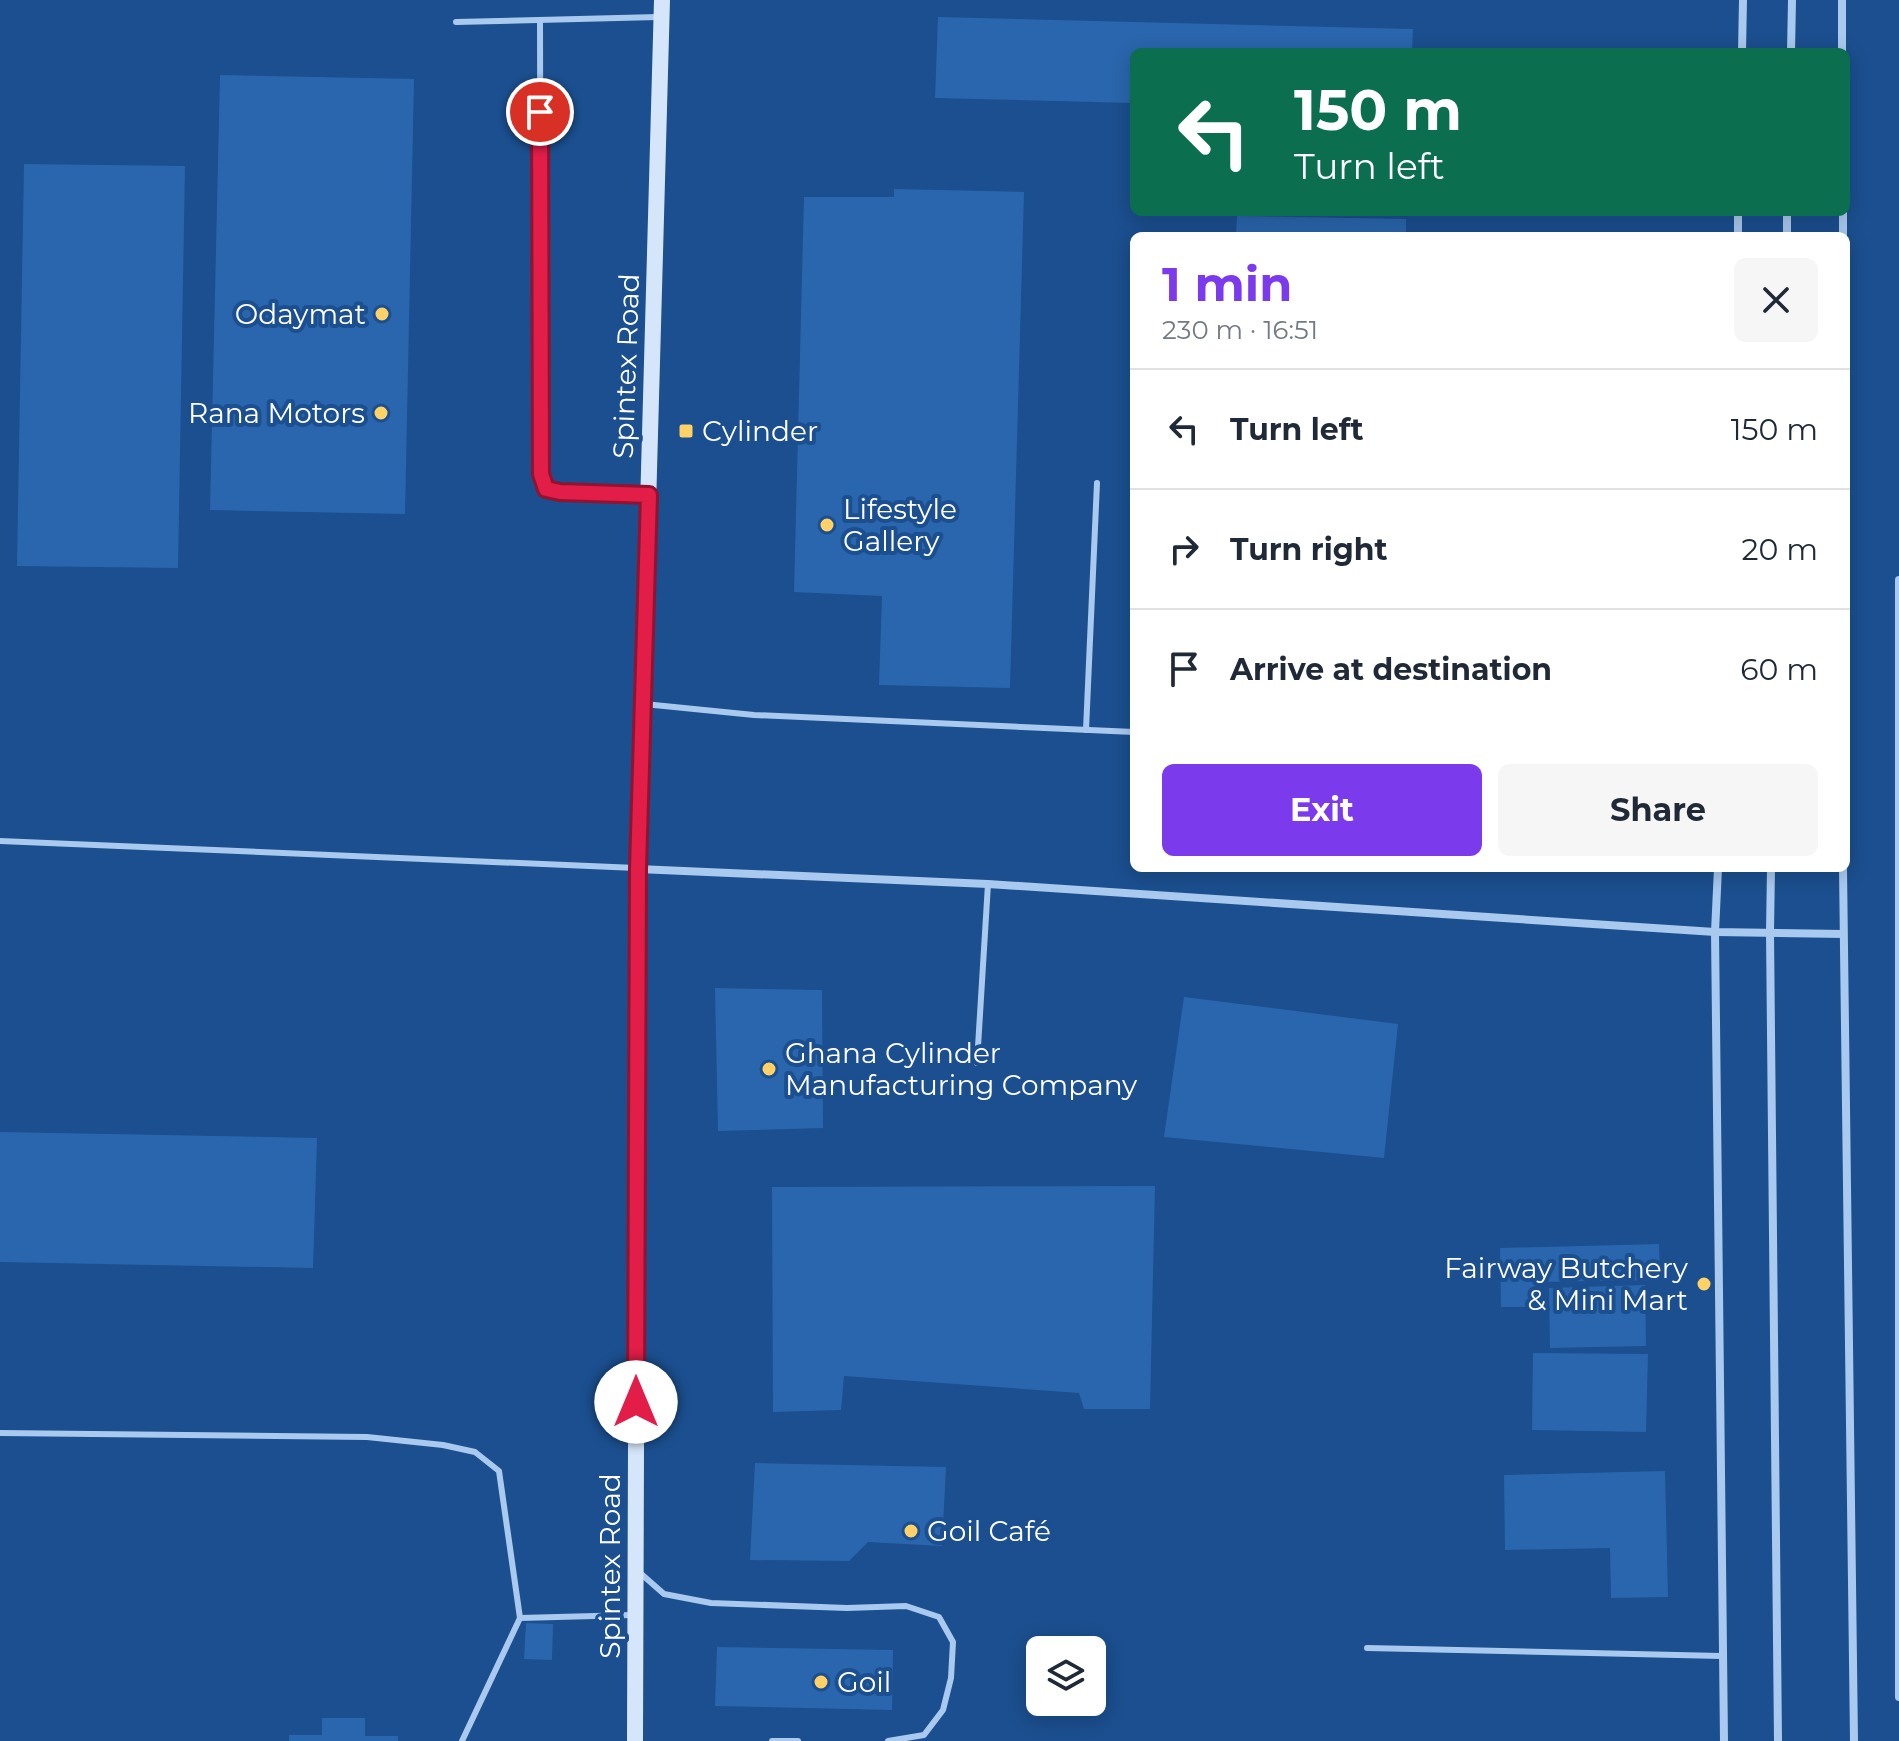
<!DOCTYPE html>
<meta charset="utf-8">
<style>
:root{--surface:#fff;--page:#f6f6f7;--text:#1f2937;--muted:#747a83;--line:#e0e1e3;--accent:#7c3aed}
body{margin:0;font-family:Montserrat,sans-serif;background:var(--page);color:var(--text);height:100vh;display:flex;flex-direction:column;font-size:30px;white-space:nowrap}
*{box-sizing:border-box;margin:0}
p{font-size:26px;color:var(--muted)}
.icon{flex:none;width:44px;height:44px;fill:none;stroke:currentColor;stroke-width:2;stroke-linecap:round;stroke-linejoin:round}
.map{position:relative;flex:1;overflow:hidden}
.sheet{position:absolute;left:1130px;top:232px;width:720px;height:640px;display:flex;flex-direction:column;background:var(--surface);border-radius:12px;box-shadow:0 4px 20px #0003}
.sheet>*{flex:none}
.banner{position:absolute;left:1130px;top:48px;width:720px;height:168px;border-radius:12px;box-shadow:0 4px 20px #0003;background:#0b6e4f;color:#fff;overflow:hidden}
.controls{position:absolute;left:1026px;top:1636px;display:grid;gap:16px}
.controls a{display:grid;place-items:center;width:80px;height:80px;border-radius:12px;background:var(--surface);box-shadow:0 4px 20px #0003;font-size:40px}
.pin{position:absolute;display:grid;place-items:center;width:68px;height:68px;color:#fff;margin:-34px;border:4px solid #fff;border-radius:50%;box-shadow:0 2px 8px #0007}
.me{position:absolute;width:88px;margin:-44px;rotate:0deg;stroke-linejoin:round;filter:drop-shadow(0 0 6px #0008)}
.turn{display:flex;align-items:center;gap:28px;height:168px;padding:0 32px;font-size:36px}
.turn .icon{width:104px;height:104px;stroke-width:2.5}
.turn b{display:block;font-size:56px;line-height:68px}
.round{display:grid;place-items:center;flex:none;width:84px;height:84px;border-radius:12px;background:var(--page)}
.head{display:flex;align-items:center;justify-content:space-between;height:136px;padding:0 32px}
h1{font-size:48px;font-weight:700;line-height:60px;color:var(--accent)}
.cta{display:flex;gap:16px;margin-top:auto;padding:16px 32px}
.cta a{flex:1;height:92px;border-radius:12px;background:var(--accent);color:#fff;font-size:32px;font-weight:700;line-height:92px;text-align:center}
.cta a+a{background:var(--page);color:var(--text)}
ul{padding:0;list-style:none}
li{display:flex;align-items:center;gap:24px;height:120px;padding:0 32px;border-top:2px solid var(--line)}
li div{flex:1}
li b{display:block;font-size:30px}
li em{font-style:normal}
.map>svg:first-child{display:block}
.building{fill:#2a66ad}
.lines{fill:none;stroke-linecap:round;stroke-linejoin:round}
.service{stroke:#a9c9ee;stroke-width:6}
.minor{stroke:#a9c9ee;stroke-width:8}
.secondary{stroke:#d6e6fa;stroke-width:16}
.route-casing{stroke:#92132f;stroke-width:20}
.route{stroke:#e11d48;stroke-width:14}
.poi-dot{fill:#ffd166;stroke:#1b4f8f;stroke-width:3}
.labels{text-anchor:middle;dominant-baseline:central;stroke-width:8;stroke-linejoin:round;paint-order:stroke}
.poi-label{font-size:28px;fill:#fff;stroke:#1b4f8f;text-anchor:start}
.street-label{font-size:28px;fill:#fff;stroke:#1b4f8f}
</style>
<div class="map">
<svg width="1899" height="1741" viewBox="0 0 1899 1741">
<rect width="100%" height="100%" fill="#1b4f8f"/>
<g class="building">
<path d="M 938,17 L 1413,29 L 1412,52 L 1134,52 L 1134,103 L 935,98 Z"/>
<path d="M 220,75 L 414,79 L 405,514 L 210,510 Z"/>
<path d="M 24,164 L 185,166 L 178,568 L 17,566 Z"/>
<path d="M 894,189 L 1024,192 L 1010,688 L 879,685 L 882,596 L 794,592 L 804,197 L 894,197 Z"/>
<path d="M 1237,216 L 1406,219 L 1406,236 L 1236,236 Z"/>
<path d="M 715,988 L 822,990 L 823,1128 L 718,1131 Z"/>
<path d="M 1184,997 L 1398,1024 L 1384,1158 L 1164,1137 Z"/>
<path d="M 0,1132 L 317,1138 L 313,1268 L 0,1262 Z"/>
<path d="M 1155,1186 L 1150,1409 L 1084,1409 L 1079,1393 L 844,1376 L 841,1410 L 773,1412 L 772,1187 Z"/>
<path d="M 1659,1244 L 1660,1280 L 1540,1282 L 1540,1307 L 1501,1307 L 1500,1248 Z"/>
<path d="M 1645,1285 L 1646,1346 L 1550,1348 L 1549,1288 Z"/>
<path d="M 1533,1353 L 1648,1354 L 1646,1432 L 1532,1430 Z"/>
<path d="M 755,1463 L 946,1467 L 942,1546 L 868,1542 L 849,1561 L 750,1560 Z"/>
<path d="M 1665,1471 L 1668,1597 L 1611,1598 L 1610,1548 L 1505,1550 L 1504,1475 Z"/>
<path d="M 526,1623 L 553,1624 L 552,1660 L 524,1659 Z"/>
<path d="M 717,1647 L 893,1650 L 892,1710 L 715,1706 Z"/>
<path d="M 322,1718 L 365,1718 L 365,1736 L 398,1736 L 398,1741 L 289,1741 L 289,1735 L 322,1735 Z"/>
</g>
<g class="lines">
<g class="service">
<path d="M 540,21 L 541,474 L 546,489 L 560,492 L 646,495"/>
<path d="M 456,22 L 658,17"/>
<path d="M 644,704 L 754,715 L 1134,732"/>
<path d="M 1086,730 L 1097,483"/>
<path d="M 0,841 L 636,868"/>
<path d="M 977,1063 L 988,884"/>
<path d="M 0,1433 L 367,1437 L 443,1445 L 475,1452 L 499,1471 L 520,1618"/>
<path d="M 639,1572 L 664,1594 L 711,1603 L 847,1608 L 906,1606 L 939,1617 L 953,1642 L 951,1678 L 943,1710 L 924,1735 L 888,1741"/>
<path d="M 1367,1648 L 1721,1656"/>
<path d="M 462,1741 L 520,1618 L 632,1615"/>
<path d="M 772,1741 L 798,1741"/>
</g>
<g class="minor">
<path d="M 1842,0 L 1842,52"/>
<path d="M 1742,52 L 1743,0"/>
<path d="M 1791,52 L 1792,0"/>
<path d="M 1843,212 L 1843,236"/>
<path d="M 1738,236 L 1738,212"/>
<path d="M 1787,236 L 1787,212"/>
<path d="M 1899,580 L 1899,1697"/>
<path d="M 1718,868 L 1715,932 L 1724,1741"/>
<path d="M 1771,868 L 1770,932 L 1778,1741"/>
<path d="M 1843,868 L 1854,1741"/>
<path d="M 638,869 L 988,884 L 1715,932 L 1843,934"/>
</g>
<path class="secondary" d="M 635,1741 L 638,869 L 662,0"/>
</g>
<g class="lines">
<defs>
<path id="route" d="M 540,112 L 541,474 L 546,489 L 560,492 L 649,495 L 638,869 L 636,1402"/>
</defs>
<use href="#route" class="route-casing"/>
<use href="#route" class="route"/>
</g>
<g class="poi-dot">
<circle cx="382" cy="314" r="8"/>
<circle cx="381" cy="413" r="8"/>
<rect x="678" y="423" width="16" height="16" rx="4"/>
<circle cx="827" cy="525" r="8"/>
<circle cx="769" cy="1069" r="8"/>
<circle cx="1704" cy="1284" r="8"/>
<circle cx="911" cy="1531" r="8"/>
<circle cx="821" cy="1682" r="8"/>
</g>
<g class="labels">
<g class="poi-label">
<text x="366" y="314" text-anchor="end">Odaymat</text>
<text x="365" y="413" text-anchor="end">Rana Motors</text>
<text x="702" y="431">Cylinder</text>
<text x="843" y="509">Lifestyle<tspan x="843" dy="32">Gallery</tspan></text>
<text x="785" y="1053">Ghana Cylinder<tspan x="785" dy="32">Manufacturing Company</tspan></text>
<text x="1688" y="1268" text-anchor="end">Fairway Butchery<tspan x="1688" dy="32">&amp; Mini Mart</tspan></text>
<text x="927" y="1531">Goil Café</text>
<text x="837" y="1682">Goil</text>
</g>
<g class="street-label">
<text transform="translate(626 366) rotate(-88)">Spintex Road</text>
<text transform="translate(610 1566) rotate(-90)">Spintex Road</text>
</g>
</g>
</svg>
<div class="controls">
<a><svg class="icon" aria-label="layers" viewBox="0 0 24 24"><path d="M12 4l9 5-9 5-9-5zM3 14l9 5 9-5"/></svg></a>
</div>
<div class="pin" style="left:540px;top:112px;background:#d93025"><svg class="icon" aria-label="arrive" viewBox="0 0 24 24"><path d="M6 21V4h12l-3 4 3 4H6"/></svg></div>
<svg class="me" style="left:636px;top:1402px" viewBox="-20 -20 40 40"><circle r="19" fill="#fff"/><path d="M0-13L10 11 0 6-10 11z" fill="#e11d48"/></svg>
<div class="banner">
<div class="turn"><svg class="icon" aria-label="left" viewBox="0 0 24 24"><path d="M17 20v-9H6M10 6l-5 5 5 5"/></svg><div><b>150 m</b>Turn left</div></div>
</div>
<section class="sheet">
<div class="head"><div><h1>1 min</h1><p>230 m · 16:51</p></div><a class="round"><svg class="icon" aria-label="close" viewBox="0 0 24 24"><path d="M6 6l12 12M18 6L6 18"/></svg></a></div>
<ul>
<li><svg class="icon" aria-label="left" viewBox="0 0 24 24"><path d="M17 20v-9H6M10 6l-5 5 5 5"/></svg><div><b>Turn left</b></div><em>150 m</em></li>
<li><svg class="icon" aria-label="right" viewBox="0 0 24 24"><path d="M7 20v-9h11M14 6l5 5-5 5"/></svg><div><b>Turn right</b></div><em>20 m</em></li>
<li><svg class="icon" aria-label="arrive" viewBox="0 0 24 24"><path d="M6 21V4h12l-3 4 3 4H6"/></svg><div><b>Arrive at destination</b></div><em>60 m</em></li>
</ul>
<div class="cta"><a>Exit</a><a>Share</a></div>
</section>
</div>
